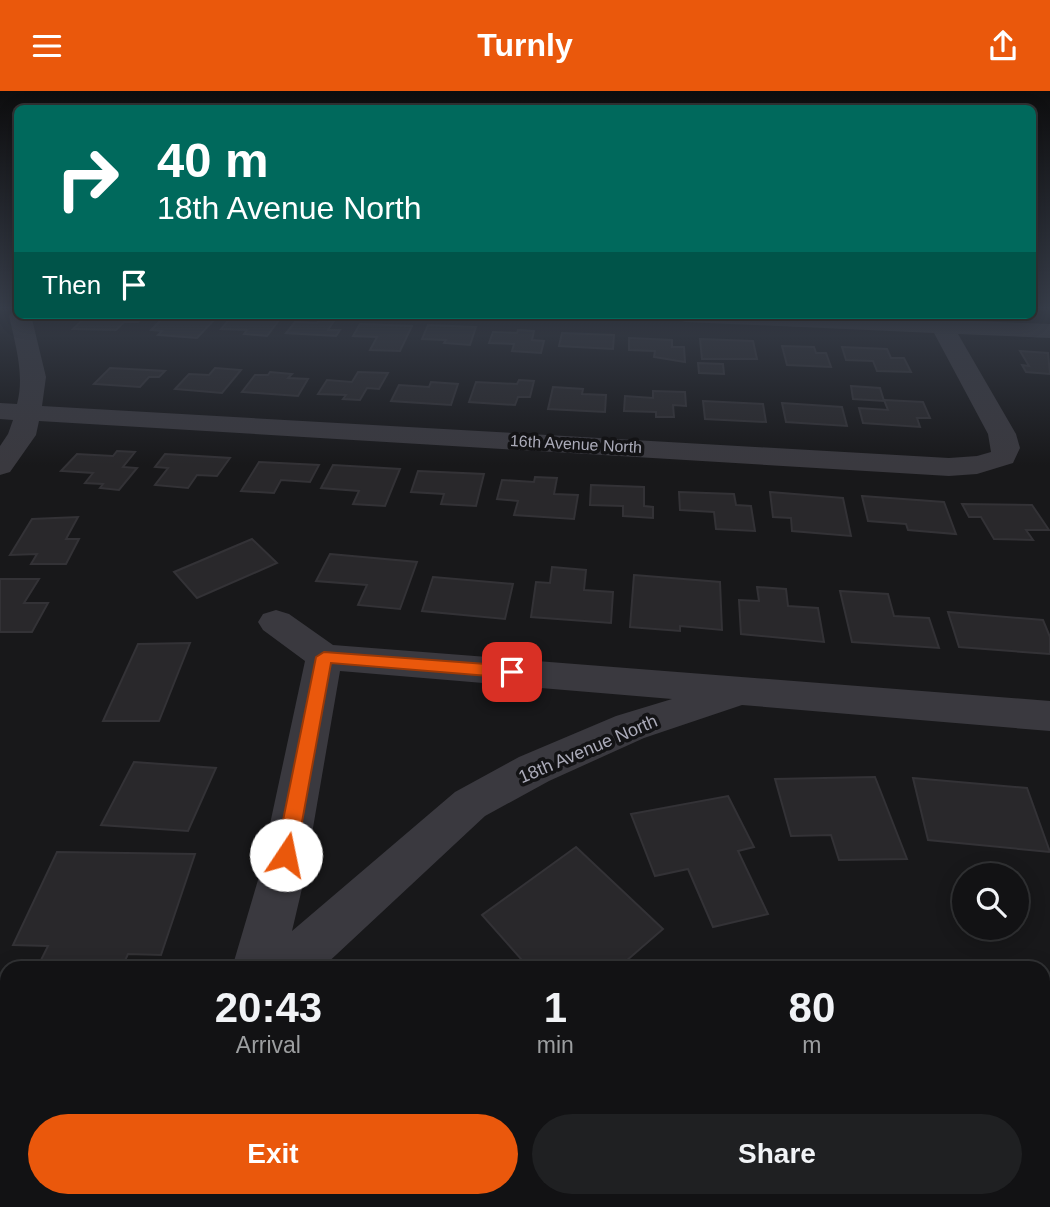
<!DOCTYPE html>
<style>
:root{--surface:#121214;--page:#1f2022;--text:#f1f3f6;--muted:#9c9ea0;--line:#313234;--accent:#ea580c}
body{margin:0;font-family:Helvetica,sans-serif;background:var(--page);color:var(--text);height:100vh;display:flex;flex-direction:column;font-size:26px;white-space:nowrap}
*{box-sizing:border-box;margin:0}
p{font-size:23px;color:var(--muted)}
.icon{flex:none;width:38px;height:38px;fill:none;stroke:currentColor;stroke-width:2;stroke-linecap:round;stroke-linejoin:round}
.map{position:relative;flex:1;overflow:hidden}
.side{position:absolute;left:0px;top:870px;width:1050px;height:247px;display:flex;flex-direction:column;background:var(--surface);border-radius:21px 21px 0 0;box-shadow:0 4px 18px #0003,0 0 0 2px var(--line)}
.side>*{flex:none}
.banner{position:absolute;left:14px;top:14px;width:1022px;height:214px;border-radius:10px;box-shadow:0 4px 18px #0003,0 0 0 2px var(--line);background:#00695c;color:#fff;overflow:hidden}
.fabs{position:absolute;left:952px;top:772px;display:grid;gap:14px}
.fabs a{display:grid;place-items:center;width:77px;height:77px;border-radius:50%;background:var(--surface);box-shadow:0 4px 18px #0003,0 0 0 2px var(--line);font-size:35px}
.pin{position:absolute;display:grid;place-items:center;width:60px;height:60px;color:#fff;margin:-30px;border-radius:14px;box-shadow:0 4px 10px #0006}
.me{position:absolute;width:77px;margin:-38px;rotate:11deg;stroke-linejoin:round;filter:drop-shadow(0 0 5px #0008)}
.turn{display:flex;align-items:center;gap:24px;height:147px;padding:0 28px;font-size:32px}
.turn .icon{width:91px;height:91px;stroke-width:2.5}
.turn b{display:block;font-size:49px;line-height:60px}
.then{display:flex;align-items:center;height:66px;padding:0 28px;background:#0003;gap:14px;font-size:26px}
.eta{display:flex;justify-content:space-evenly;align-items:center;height:119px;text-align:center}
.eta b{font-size:42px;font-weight:700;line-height:49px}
.action{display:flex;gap:14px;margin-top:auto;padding:14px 28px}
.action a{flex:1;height:80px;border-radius:42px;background:var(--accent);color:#fff;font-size:28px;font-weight:700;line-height:80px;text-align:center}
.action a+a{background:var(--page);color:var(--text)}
header{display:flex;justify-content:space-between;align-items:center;height:91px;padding:0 28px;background:var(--accent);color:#fff;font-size:32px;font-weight:700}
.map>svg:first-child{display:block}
.building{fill:#29282b;stroke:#333236;stroke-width:2}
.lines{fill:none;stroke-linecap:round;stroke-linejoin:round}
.minor{fill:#3a393f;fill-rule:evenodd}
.route{fill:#ea580c;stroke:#983908;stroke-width:2}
.labels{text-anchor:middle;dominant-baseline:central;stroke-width:7;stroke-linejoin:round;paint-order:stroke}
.far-street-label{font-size:16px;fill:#ababb9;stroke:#131315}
.street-label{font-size:18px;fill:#ababb9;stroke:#131315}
</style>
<header><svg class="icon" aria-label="menu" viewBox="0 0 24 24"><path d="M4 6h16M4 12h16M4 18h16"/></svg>Turnly<svg class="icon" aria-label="share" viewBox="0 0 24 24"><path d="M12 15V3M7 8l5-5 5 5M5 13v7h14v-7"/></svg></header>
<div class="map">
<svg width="1050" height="1116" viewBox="0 0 1050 1116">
<rect width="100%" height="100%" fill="#18181a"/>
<g class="building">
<path d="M 88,224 L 145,224 L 138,231 L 124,231 L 116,239 L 73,238 Z"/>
<path d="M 166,224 L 178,224 L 217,226 L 197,247 L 158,244 L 162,240 L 151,239 Z"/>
<path d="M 232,225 L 280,228 L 267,245 L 244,243 L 247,239 L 221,238 Z"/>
<path d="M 319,229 L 334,230 L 328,239 L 340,239 L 336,245 L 286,242 L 295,231 L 317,232 Z"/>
<path d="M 360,233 L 412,235 L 400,260 L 370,259 L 377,246 L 353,245 Z"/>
<path d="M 428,234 L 476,236 L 470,254 L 444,252 L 446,249 L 422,248 Z"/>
<path d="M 518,239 L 534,240 L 532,249 L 544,250 L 541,262 L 512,260 L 514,253 L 489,252 L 493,241 L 517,242 Z"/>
<path d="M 562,242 L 614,244 L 613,258 L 559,255 Z"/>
<path d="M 629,247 L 672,249 L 672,256 L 684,256 L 685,271 L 654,266 L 655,260 L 629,259 Z"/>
<path d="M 700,248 L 753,250 L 757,268 L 702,268 Z"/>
<path d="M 782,255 L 814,256 L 816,262 L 826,262 L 831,276 L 787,274 Z"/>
<path d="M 842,256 L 887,258 L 891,267 L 904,267 L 911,281 L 877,280 L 873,270 L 846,269 Z"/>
<path d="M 1020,260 L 1048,262 L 1050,283 L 1026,281 L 1022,274 L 1029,275 Z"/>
<path d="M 698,272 L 723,273 L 724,283 L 699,282 Z"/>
<path d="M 110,277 L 165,280 L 159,286 L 149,286 L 140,296 L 94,293 Z"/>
<path d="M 215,277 L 241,279 L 222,302 L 175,298 L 189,283 L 209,284 Z"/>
<path d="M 270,281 L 292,283 L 288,287 L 308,288 L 298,305 L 242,301 L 255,284 L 268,284 Z"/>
<path d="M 358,281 L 388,282 L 379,298 L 367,297 L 360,309 L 343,308 L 346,304 L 318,303 L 327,289 L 352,291 Z"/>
<path d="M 519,289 L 534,290 L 530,306 L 518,306 L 515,314 L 469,311 L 476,291 L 517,293 Z"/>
<path d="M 431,291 L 458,293 L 451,314 L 391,310 L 399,294 L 429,296 Z"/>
<path d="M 851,295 L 880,297 L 884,310 L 853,308 Z"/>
<path d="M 553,296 L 583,298 L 582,303 L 606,304 L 605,321 L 548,318 Z"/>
<path d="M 653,300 L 685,301 L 686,315 L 673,314 L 674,326 L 656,326 L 656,321 L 624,320 L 625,305 L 653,307 Z"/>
<path d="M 884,309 L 923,311 L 930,327 L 917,327 L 920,336 L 863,332 L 859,317 L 888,319 Z"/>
<path d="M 703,310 L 763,313 L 766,331 L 705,328 Z"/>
<path d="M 782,312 L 842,316 L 847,335 L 786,331 Z"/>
<path d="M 117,360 L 135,361 L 123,376 L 137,377 L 119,399 L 100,397 L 103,393 L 85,392 L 93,382 L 61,380 L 77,363 L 113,365 Z"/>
<path d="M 165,363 L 230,367 L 217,385 L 197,384 L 188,397 L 155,394 L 168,377 L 155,376 Z"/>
<path d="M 259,371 L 319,374 L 310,391 L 281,389 L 274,402 L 241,400 Z"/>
<path d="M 333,374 L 400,378 L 385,415 L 353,413 L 359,400 L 321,397 Z"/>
<path d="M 418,380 L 484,383 L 476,415 L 441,413 L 444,403 L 411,401 Z"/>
<path d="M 535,386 L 557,387 L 554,403 L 578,404 L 574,428 L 514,424 L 518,410 L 497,408 L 502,389 L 534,391 Z"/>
<path d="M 591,394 L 644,396 L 644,415 L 653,416 L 653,427 L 623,425 L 623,415 L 590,414 Z"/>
<path d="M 679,401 L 734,403 L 736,414 L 751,415 L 755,440 L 716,438 L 714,421 L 680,419 Z"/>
<path d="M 770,401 L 843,407 L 851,445 L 792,440 L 791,427 L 773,426 Z"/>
<path d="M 862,405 L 944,411 L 956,443 L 908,439 L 906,433 L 868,430 Z"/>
<path d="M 962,413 L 1032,414 L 1049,439 L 1026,439 L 1033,449 L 994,448 L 981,426 L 969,426 Z"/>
<path d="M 78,426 L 66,448 L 79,448 L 66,473 L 31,473 L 37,463 L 10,464 L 32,428 Z"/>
<path d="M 252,448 L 277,472 L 197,507 L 174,481 Z"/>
<path d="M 330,463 L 417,471 L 400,518 L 358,514 L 367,494 L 316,490 Z"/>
<path d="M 552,476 L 586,479 L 584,499 L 613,501 L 611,532 L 531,526 L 536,491 L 550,492 Z"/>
<path d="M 634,484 L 720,491 L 722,539 L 680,535 L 680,540 L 630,536 Z"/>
<path d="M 433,486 L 513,493 L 505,528 L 422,520 Z"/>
<path d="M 0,488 L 39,488 L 24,512 L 48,512 L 32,541 L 0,541 Z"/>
<path d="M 757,496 L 786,498 L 788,515 L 818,517 L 824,551 L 741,543 L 739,509 L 759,510 Z"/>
<path d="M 840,500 L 888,503 L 894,525 L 929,527 L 939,557 L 852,551 Z"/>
<path d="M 948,521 L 1043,529 L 1050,546 L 1050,563 L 959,556 Z"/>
<path d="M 190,552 L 159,630 L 103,630 L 138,553 Z"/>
<path d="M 134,671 L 216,677 L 188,740 L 101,734 Z"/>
<path d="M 875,686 L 907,768 L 839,769 L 831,744 L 791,745 L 775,688 Z"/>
<path d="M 913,687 L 1027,697 L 1050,761 L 928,749 Z"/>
<path d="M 728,705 L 754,756 L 738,760 L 768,823 L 713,836 L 688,778 L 655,785 L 631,723 Z"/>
<path d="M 576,756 L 663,838 L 618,877 L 529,877 L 482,824 Z"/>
<path d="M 57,761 L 195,763 L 161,864 L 128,863 L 124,872 L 41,869 L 48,855 L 13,854 Z"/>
<path d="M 1043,1005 L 1050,1011 L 1050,1116 L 989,1116 L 982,1110 L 1043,1110 Z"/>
<path d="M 0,1084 L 7,1084 L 7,1110 L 47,1110 L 45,1116 L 0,1116 Z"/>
<path d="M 330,1110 L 419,1110 L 418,1116 L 328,1116 Z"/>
</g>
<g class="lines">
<g class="minor">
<path d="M 18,218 L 18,224 L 31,224 L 46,286 L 42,315 L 949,367 L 977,365 L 991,361 L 988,343 L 934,242 L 686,231 L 678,229 L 675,224 L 838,224 L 927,228 L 925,224 L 947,224 L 950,229 L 1050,233 L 1050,247 L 958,243 L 1016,343 L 1020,357 L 1013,372 L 977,383 L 949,385 L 39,330 L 36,344 L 10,381 L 0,384 L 0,355 L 8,343 L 13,329 L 0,328 L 0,312 L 17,313 C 25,283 15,254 9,224 Z"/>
<path d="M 276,519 L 289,523 L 333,554 L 1050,610 L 1050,640 L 742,614 L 644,647 L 549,690 L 485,725 L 322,877 L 232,877 L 258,789 L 305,570 L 263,539 L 258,531 L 263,523 ZM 340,580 L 672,608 L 616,625 L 519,666 L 455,701 L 292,840 L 304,789 Z"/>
<rect x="0" y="939" width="7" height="54"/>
<path d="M 151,1110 L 213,1110 L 210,1116 L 148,1116 Z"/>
</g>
</g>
<linearGradient id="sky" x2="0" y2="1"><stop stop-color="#0d0d0e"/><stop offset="0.58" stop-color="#373d49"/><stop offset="1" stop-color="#373d49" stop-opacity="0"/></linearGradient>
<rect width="1050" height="374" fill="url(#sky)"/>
<path class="route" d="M 324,561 L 512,575 L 520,581 L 512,587 L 331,572 L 296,764 L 293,770 L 286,773 L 279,770 L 276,764 L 316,566 Z"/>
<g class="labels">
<g class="far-street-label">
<text transform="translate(576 353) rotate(3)">16th Avenue North</text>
</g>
<g class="street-label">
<text transform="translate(588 658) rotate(-23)">18th Avenue North</text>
</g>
</g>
</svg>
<div class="fabs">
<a><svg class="icon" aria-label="search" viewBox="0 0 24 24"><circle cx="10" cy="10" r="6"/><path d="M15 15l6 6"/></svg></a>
</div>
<div class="pin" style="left:512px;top:581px;background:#d93025"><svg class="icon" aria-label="arrive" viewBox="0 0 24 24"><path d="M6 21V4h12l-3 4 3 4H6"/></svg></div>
<svg class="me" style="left:286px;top:764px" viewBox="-20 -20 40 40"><circle r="19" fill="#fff"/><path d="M0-13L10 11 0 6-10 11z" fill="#ea580c"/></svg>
<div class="banner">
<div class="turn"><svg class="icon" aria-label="right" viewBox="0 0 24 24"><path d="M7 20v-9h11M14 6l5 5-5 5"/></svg><div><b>40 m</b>18th Avenue North</div></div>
<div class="then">Then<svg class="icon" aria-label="arrive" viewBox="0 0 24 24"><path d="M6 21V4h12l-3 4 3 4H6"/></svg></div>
</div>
<section class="side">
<div class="eta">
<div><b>20:43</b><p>Arrival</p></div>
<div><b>1</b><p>min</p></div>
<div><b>80</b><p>m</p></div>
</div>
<div class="action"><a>Exit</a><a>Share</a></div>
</section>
</div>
